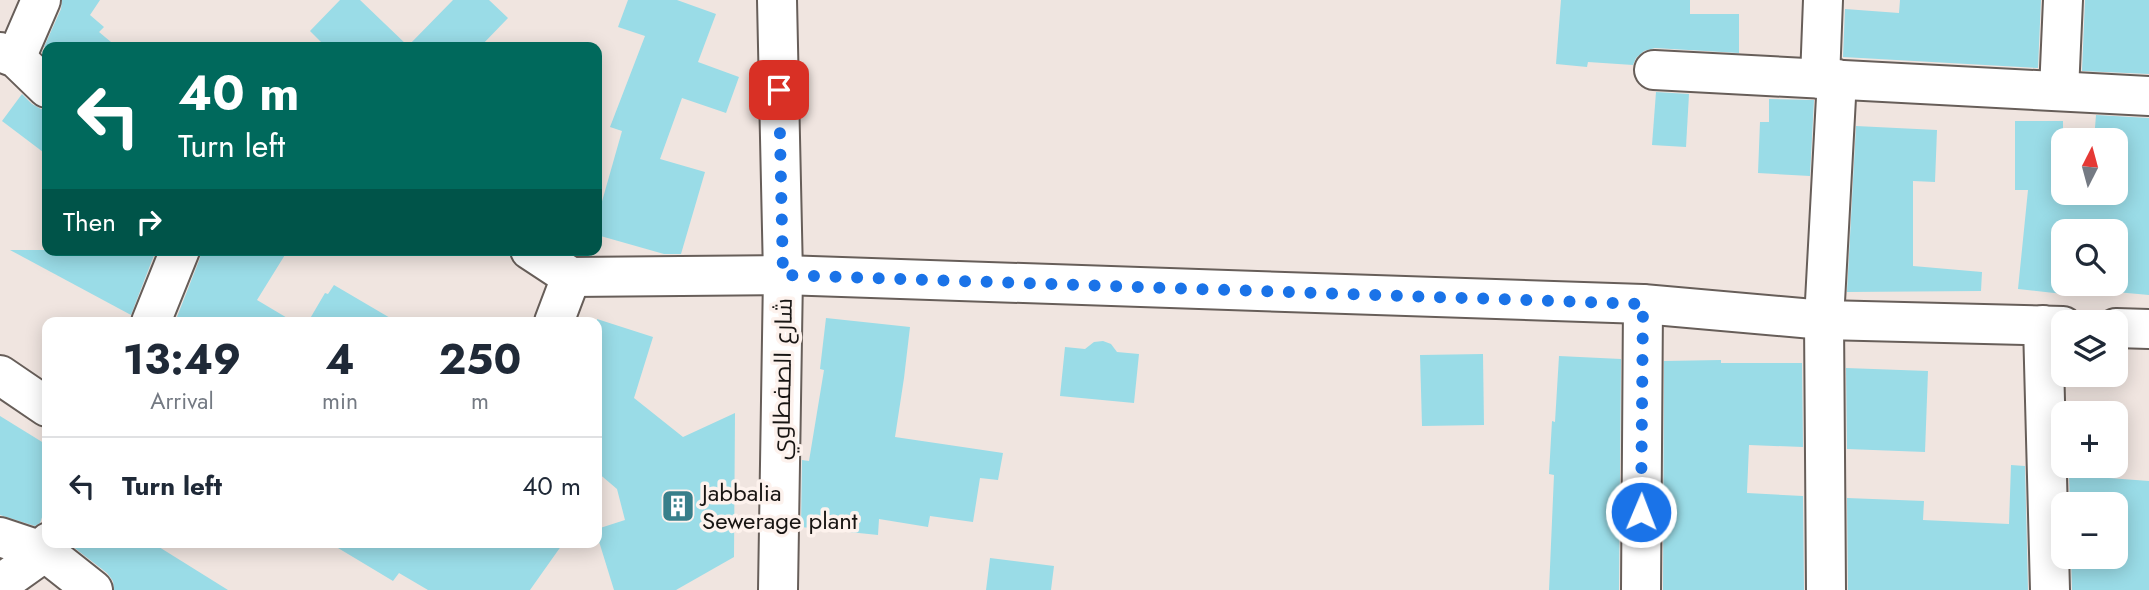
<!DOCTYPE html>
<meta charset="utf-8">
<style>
:root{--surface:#fff;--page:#f6f6f7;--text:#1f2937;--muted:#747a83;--line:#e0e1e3}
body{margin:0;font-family:Jost,Cairo,sans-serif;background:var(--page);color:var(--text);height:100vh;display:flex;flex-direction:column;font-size:26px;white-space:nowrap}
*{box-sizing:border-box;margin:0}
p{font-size:23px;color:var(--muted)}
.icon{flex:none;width:38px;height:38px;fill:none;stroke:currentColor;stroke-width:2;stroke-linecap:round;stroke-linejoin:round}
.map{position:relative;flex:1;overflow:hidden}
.details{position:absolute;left:42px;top:317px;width:560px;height:231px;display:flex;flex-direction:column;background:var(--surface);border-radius:14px;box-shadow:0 4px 18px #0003}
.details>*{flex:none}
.top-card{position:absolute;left:42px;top:42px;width:560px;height:214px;border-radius:14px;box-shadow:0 4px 18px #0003;background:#00695c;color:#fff;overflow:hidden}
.needle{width:46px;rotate:6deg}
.fabs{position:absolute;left:2051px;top:128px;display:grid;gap:14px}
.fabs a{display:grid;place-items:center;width:77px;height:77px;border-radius:14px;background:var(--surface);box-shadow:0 4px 18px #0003;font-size:35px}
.pin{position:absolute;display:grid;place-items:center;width:60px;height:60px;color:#fff;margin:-30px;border-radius:14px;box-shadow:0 4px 10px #0006}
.me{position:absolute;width:77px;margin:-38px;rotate:1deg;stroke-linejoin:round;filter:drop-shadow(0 0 5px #0008)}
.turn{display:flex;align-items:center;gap:24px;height:147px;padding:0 21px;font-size:32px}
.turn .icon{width:91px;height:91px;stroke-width:2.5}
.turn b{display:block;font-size:49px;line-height:60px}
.then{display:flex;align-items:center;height:66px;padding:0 21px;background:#0003;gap:14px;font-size:26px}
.eta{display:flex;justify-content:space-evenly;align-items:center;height:119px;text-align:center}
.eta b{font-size:42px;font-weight:700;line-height:49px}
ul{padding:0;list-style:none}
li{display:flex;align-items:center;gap:21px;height:98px;padding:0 21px;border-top:2px solid var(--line)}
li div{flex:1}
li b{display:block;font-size:26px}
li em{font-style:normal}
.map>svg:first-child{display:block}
.building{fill:#9adce7}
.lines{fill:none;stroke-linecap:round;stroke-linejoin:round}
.minor-casing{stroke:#675e59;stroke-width:42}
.minor{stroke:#fff;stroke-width:38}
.route{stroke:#1a73e8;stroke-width:12;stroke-dasharray:0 21.6}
.labels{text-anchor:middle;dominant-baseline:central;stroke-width:7;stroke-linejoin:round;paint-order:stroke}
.street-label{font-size:24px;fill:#181513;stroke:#fdf2ed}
.poi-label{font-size:24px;fill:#181513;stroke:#fdf2ed;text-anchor:start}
</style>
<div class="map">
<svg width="2149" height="590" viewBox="0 0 2149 590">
<rect width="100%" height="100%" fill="#f0e5e0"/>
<g class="building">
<path d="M 62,0 L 100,0 L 90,15 L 104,27 L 99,32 L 117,47 L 44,47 L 61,9 Z"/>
<path d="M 340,0 L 360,0 L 408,46 L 453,0 L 489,0 L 508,18 L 480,47 L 326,47 L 310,31 Z"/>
<path d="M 628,0 L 677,0 L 716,14 L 698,62 L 739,77 L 726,113 L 682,98 L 660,159 L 705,172 L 681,254 L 664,254 L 597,235 L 597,219 L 622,131 L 610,127 L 645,36 L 618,27 Z"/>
<path d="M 1561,0 L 1690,0 L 1690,14 L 1739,14 L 1739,53 L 1655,48 L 1644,51 L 1636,58 L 1633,65 L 1588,62 L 1587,67 L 1556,64 Z"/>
<path d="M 1900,0 L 2041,0 L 2038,68 L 1843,57 L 1845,9 L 1899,13 Z"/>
<path d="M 2085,0 L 2149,0 L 2149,74 L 2082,71 Z"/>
<path d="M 1656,92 L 1689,94 L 1686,147 L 1652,145 Z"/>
<path d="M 22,94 L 32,104 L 41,109 L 47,109 L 47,155 L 2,121 Z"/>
<path d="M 1769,99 L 1814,100 L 1810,176 L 1758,173 L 1760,122 L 1769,122 Z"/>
<path d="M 2096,115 L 2149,118 L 2149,295 L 2116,292 L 2116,231 L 2063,231 L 2063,294 L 2018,289 L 2028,190 L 2015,190 L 2015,121 L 2063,121 L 2063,201 L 2116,205 L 2116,140 L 2094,140 Z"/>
<path d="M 1856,126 L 1937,130 L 1935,182 L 1913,181 L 1913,266 L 1982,272 L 1981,291 L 1847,292 Z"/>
<path d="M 10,250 L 156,250 L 131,315 Z"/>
<path d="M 201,250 L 288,250 L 257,300 L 294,322 L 175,322 L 200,258 Z"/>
<path d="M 334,285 L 397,322 L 308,322 L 325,293 L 328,294 Z"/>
<path d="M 826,318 L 910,327 L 904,378 L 895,437 L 1003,453 L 998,480 L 980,478 L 973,522 L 930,516 L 928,527 L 879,519 L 878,535 L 801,527 L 802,460 L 809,461 L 824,370 L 820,369 Z"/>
<path d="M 597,319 L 653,337 L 634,398 L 683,437 L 735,413 L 734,557 L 676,590 L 614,590 L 597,535 L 597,529 L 625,520 L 617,489 L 597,472 Z"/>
<path d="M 1103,341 L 1111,344 L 1117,352 L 1139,354 L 1134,403 L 1060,396 L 1065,347 L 1085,349 L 1094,342 Z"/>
<path d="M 1483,354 L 1484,425 L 1422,426 L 1420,355 Z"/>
<path d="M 1559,356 L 1621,359 L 1619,590 L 1549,590 L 1554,475 L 1549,474 L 1552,421 L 1555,422 Z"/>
<path d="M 1721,360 L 1721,363 L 1802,363 L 1803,447 L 1749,445 L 1747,493 L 1803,496 L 1804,590 L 1663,590 L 1664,361 Z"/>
<path d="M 1846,368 L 1928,371 L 1925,452 L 1847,449 Z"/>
<path d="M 0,416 L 47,445 L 47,503 L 40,523 L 35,526 L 0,515 Z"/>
<path d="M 2011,465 L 2025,466 L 2028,590 L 1848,590 L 1847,498 L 1924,501 L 1923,520 L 2009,524 Z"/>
<path d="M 2069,475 L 2149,481 L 2149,590 L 2072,590 L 2071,556 L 2116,556 L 2116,504 L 2070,504 Z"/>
<path d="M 76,542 L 151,542 L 228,590 L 114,590 L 113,581 L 107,573 L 72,546 Z"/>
<path d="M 328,542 L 564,542 L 530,590 L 428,590 L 399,573 L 393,581 Z"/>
<path d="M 990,558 L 1054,566 L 1051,590 L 986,590 Z"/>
</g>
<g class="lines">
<defs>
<g id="minor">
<path d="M 777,0 L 783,275 L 778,590"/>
<path d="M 0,52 L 16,58 L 47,88"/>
<path d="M 16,58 L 41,0"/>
<path d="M 1654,70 L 2149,96"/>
<path d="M 1820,79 L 1823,0"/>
<path d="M 2059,91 L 2063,0"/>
<path d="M 530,250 L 571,277 L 783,275 L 1643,304 L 1824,320 L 2063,326"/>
<path d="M 151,322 L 180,250"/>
<path d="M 554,322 L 571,277"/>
<path d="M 2043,325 L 2050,590"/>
<path d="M 2116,328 L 2149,329"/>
<path d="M 0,375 L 47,407"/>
<path d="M 0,537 L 45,552"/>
<path d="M 49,542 L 45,552 L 93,590"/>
<path d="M 0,584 L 45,552"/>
<path d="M 1641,590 L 1643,304"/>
<path d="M 1826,590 L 1824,320 L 1837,79"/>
</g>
</defs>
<use href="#minor" class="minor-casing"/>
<use href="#minor" class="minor"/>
</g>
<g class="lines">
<path class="route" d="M 779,90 L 783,275 L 1643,304 L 1641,512"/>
</g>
<defs>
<symbol id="building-square" viewBox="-11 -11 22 22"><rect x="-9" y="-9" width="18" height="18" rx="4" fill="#387f8a" stroke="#fdf2ed"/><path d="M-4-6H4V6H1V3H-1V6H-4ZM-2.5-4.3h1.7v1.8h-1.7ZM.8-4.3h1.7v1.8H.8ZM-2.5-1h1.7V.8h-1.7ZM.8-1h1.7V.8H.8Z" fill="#fff"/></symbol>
</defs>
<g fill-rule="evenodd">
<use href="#building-square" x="659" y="487" width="38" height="38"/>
</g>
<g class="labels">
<g class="street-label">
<text transform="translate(782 379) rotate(-89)">شارع الصفطاوي</text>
</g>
<g class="poi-label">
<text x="702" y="492">Jabbalia<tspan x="702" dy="28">Sewerage plant</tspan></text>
</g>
</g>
</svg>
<div class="fabs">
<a><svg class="needle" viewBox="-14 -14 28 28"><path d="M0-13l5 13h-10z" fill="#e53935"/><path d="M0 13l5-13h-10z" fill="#747a83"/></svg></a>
<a><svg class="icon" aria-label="search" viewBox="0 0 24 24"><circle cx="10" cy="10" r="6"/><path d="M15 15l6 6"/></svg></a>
<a><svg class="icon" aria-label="layers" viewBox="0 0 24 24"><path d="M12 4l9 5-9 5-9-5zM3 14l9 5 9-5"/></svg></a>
<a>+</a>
<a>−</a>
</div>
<div class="pin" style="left:779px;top:90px;background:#d93025"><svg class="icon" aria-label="arrive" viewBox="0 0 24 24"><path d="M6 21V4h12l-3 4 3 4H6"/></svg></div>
<svg class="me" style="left:1641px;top:512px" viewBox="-20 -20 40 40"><circle r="17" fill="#1a73e8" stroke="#fff" stroke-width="3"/><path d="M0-11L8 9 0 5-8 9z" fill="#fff"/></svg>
<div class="top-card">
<div class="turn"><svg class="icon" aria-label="left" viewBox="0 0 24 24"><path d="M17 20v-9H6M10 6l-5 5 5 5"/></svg><div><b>40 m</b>Turn left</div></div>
<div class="then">Then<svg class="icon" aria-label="right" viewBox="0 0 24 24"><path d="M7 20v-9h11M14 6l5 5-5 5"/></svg></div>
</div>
<section class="details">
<div class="eta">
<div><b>13:49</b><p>Arrival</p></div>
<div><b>4</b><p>min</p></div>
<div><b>250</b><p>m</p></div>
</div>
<ul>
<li><svg class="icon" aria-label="left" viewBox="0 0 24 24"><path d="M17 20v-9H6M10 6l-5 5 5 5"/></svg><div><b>Turn left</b></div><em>40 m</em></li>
</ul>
</section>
</div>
